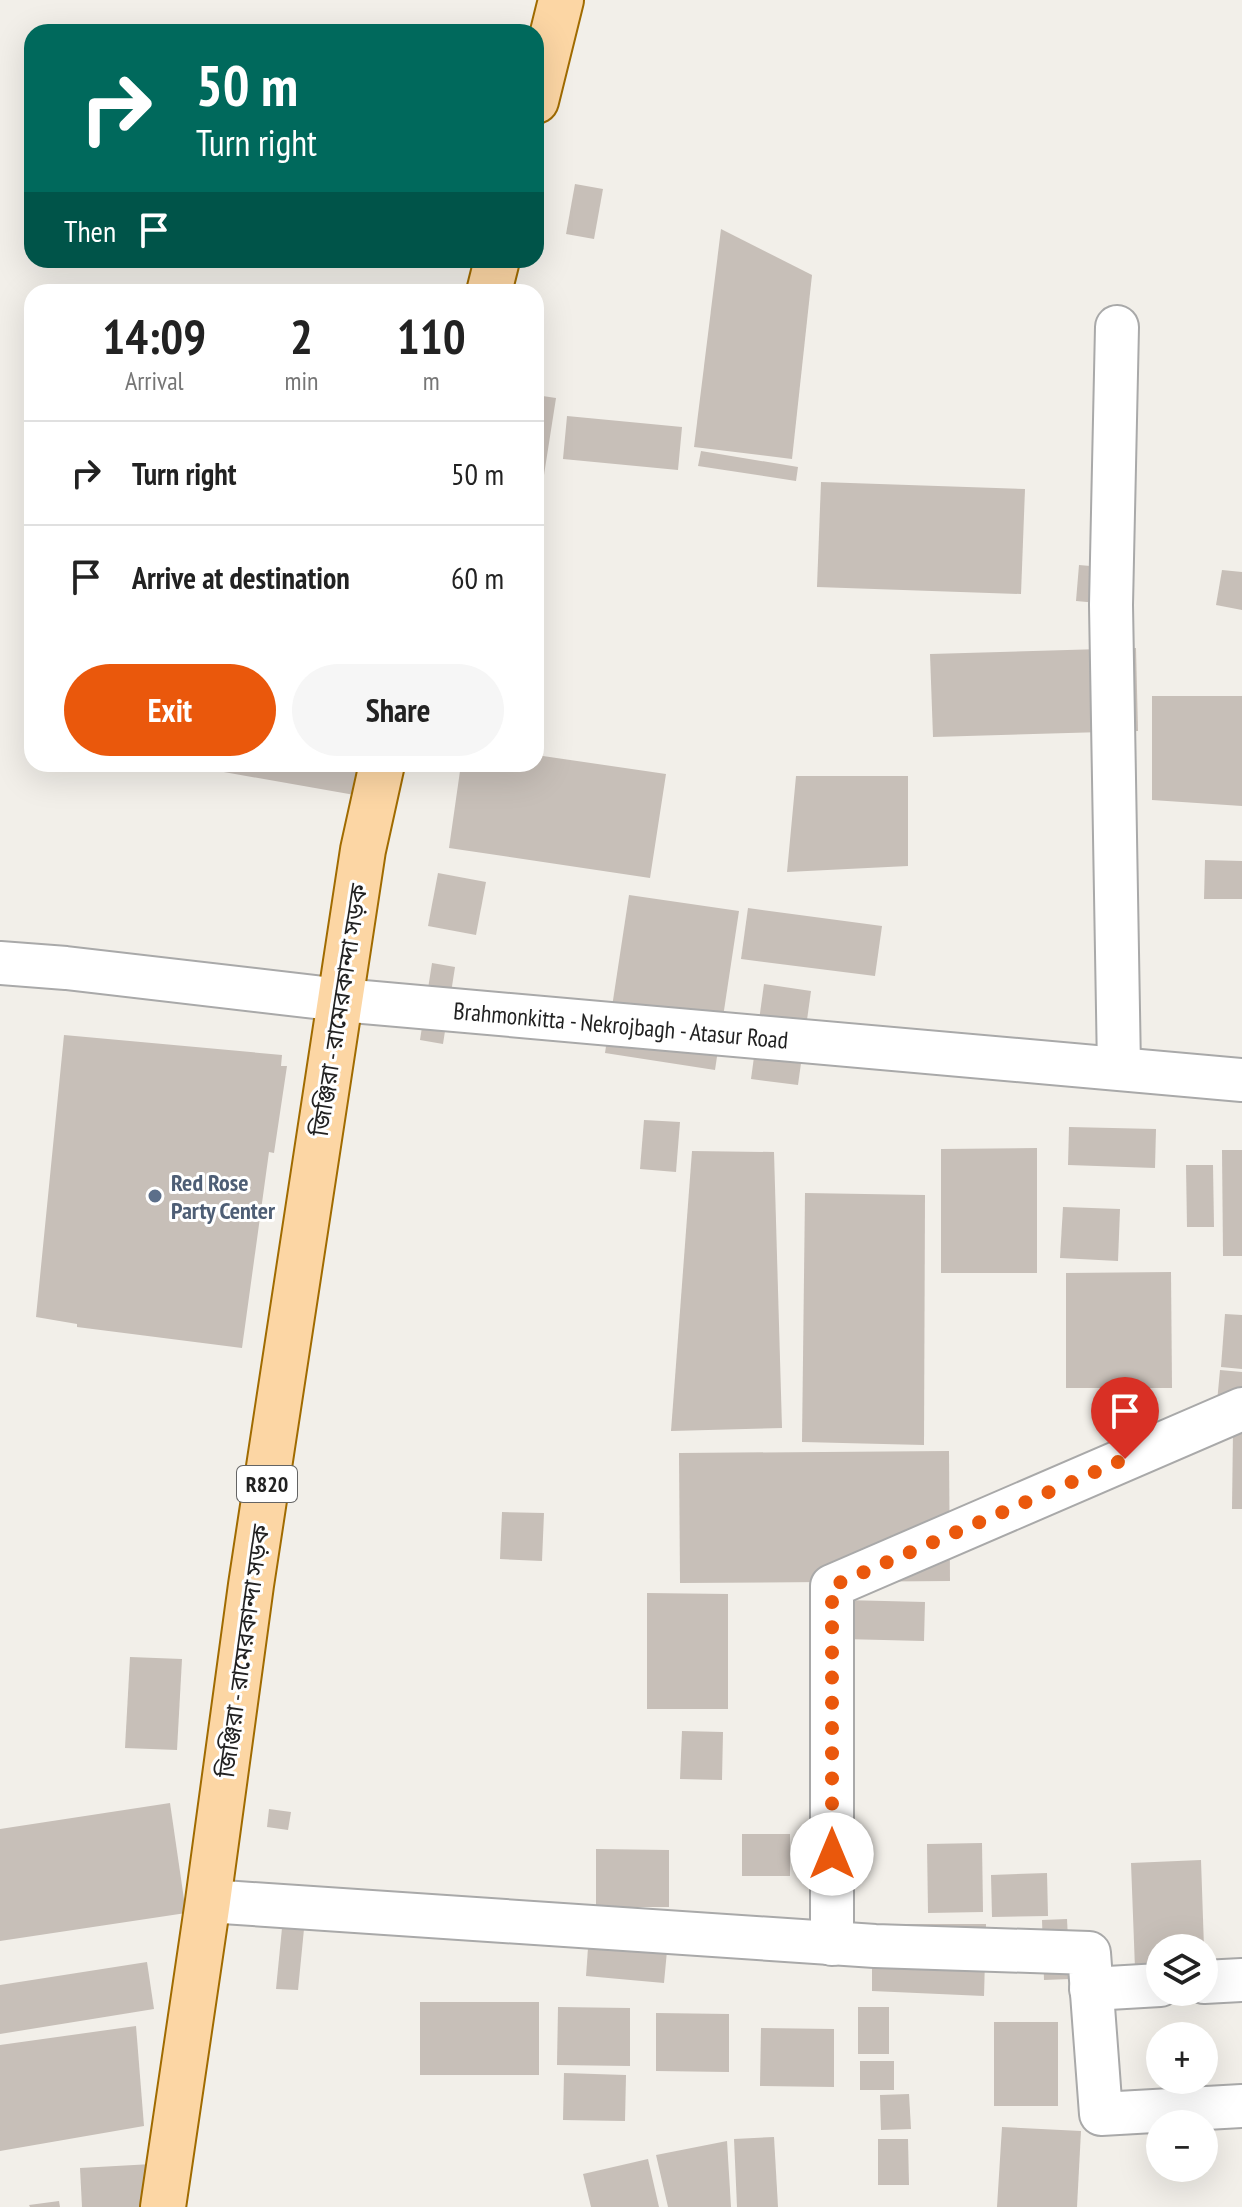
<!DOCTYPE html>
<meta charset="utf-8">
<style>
:root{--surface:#fff;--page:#f6f6f6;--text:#222;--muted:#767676;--line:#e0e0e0;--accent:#ea580c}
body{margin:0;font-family:"PT Sans Narrow","Noto Sans Bengali",sans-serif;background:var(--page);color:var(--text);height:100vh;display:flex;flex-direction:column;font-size:30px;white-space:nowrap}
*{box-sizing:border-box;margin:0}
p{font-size:26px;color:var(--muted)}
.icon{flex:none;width:44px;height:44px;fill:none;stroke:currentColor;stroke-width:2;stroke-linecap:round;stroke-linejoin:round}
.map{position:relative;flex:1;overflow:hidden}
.details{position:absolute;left:24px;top:284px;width:520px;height:488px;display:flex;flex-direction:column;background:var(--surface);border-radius:24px;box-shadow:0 8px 32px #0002}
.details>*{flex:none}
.banner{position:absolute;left:24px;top:24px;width:520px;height:244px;border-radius:24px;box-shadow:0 8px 32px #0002;background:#00695c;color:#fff;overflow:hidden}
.tools{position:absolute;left:1146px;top:1934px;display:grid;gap:16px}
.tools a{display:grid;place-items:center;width:72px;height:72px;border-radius:50%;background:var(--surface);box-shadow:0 8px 32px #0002;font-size:40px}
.pin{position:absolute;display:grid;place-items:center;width:68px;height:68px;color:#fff;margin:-82px -34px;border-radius:50% 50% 50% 0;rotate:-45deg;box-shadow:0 0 8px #0007}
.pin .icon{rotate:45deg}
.me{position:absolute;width:88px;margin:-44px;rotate:0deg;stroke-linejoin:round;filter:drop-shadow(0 0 6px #0008)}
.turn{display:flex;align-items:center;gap:28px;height:168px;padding:0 40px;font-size:36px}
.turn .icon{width:104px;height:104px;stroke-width:2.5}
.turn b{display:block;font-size:56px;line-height:68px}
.then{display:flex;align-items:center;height:76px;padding:0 40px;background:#0003;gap:16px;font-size:30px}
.eta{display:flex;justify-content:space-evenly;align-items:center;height:136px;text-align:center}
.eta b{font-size:48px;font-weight:700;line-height:56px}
.cta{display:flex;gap:16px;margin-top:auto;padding:16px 40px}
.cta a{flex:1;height:92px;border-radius:48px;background:var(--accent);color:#fff;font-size:32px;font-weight:700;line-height:92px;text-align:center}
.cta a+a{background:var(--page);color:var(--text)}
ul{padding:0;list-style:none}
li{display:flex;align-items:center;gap:24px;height:104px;padding:0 40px;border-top:2px solid var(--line)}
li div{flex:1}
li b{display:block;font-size:30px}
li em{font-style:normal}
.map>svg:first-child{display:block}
.building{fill:#c7bfb8}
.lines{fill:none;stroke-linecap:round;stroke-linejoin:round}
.minor-casing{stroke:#a9a9a9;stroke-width:46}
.major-casing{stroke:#a06b00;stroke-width:48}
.minor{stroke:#fff;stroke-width:42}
.major{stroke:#fcd6a4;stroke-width:44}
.route{stroke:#ea580c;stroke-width:14;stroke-dasharray:0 25.2}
.service-dot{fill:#5c6f8a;stroke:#fff;stroke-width:3}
.labels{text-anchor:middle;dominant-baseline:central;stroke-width:6;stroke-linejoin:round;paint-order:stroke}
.shield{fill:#fff;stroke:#646464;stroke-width:2}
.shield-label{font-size:22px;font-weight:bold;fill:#222}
.street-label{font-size:24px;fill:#222;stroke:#fff}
.service-label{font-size:24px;font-weight:bold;fill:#4e5e75;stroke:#fff;text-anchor:start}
</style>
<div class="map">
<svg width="1242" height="2207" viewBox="0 0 1242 2207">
<rect width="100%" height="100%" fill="#f2efe9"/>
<g class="building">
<path d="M 575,184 L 603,189 L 594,239 L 566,234 Z"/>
<path d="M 721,229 L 812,275 L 792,459 L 694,447 Z"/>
<path d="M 536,395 L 556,398 L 544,475 L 536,474 Z"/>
<path d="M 567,416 L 682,427 L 678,470 L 563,459 Z"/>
<path d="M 701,451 L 798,467 L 796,481 L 698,466 Z"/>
<path d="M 821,482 L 1025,489 L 1021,594 L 817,587 Z"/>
<path d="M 1079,565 L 1113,568 L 1109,604 L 1076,601 Z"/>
<path d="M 1222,570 L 1242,572 L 1242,610 L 1216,605 Z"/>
<path d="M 1136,648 L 1138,731 L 933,737 L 930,654 Z"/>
<path d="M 1152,696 L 1242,696 L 1242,806 L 1152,800 Z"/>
<path d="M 30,711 L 32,711 L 32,737 L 26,736 Z"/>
<path d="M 536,755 L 666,774 L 650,878 L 449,848 L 461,764 L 536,764 Z"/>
<path d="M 190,764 L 389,764 L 383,800 L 190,766 Z"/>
<path d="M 796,776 L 908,776 L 908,866 L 787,872 Z"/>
<path d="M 1205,860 L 1242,861 L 1242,899 L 1204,899 Z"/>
<path d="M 438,873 L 486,882 L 476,935 L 428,926 Z"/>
<path d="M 629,895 L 739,911 L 715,1070 L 605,1053 Z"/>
<path d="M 748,908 L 882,926 L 875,976 L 741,959 Z"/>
<path d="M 432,963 L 455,967 L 443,1044 L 420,1040 Z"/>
<path d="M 764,984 L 811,991 L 798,1085 L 751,1079 Z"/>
<path d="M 64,1035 L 282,1055 L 281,1066 L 287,1066 L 274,1153 L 269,1152 L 242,1348 L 77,1327 L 77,1324 L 36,1317 Z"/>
<path d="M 644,1120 L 680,1122 L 676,1172 L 640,1169 Z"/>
<path d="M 1069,1127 L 1156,1129 L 1155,1168 L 1068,1165 Z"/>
<path d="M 1037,1148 L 1037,1273 L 941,1273 L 941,1149 Z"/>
<path d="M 1222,1150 L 1242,1150 L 1242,1256 L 1223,1256 Z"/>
<path d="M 692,1151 L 774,1152 L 782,1428 L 671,1431 Z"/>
<path d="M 1186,1165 L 1213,1165 L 1214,1227 L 1187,1227 Z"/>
<path d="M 805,1193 L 925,1195 L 924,1445 L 802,1442 Z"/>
<path d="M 1063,1207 L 1120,1209 L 1118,1261 L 1060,1258 Z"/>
<path d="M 1171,1272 L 1172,1388 L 1066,1388 L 1066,1273 Z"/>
<path d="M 1225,1314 L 1242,1315 L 1242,1369 L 1221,1367 Z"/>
<path d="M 1220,1370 L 1242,1372 L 1242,1426 L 1215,1424 Z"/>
<path d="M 1233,1431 L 1242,1431 L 1242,1509 L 1232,1509 Z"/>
<path d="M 949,1451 L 950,1581 L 680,1583 L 679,1453 Z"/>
<path d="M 502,1512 L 544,1513 L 542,1561 L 500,1559 Z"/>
<path d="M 647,1593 L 728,1594 L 728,1709 L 647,1709 Z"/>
<path d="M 844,1600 L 925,1602 L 924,1641 L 843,1639 Z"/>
<path d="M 130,1657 L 182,1659 L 177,1750 L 125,1748 Z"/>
<path d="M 682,1731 L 723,1732 L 722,1780 L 680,1779 Z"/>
<path d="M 170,1803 L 186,1913 L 0,1941 L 0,1829 Z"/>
<path d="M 269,1809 L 291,1812 L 288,1830 L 267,1827 Z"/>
<rect x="742" y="1834" width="48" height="42"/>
<path d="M 982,1843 L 983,1912 L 928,1913 L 927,1844 Z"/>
<path d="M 596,1849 L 669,1850 L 669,1907 L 596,1907 Z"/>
<path d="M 1201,1860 L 1204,1948 L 1160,1948 L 1160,1994 L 1136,1995 L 1131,1863 Z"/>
<path d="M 1047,1873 L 1048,1916 L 992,1917 L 991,1875 Z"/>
<path d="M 1067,1919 L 1070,1979 L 1044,1980 L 1042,1920 Z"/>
<path d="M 872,1924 L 986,1924 L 984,1996 L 872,1991 Z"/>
<path d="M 282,1928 L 304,1929 L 298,1990 L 276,1989 Z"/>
<path d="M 589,1934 L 668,1940 L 664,1983 L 586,1976 Z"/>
<path d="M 147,1962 L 154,2009 L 0,2034 L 0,1985 Z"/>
<rect x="420" y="2002" width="119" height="73"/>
<path d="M 558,2007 L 630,2008 L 630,2066 L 557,2065 Z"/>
<rect x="858" y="2007" width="31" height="47"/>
<path d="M 656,2013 L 729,2014 L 729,2072 L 656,2071 Z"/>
<rect x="994" y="2022" width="64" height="84"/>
<path d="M 136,2026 L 144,2126 L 0,2151 L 0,2045 Z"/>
<path d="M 761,2028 L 834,2029 L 834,2087 L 760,2086 Z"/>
<rect x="860" y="2061" width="34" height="29"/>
<path d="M 564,2073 L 626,2075 L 625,2121 L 563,2120 Z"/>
<path d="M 909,2094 L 911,2129 L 881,2130 L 880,2095 Z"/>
<path d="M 1002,2127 L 1081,2131 L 1077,2207 L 997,2207 Z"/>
<path d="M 774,2137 L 778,2207 L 737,2207 L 734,2139 Z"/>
<path d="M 878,2139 L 908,2139 L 909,2185 L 878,2185 Z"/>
<path d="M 727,2141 L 731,2207 L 668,2207 L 656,2155 Z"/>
<path d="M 648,2159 L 659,2207 L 591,2207 L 583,2174 Z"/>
<path d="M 152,2164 L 154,2207 L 82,2207 L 80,2168 Z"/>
<path d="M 59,2201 L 60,2207 L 30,2207 L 29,2205 Z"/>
</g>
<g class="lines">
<defs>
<g id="minor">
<path d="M 1117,327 L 1111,605 L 1119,1068"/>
<path id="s1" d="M 0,963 L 66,968 L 341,1000 L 1242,1080"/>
<path d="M 208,1901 L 875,1946 L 1089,1953 L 1101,2114 L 1242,2106"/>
<path d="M 832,1944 L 832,1586 L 1242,1409"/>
<path d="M 1204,1982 L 1242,1980"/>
<path d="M 1091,1989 L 1160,1985"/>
</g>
<g id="major">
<path d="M 536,101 L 561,0"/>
<path d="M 489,292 L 497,260"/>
<path d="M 163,2207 L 208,1901 L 251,1585 L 363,850 L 382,764"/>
</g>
</defs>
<use href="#minor" class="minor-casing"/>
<use href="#major" class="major-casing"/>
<use href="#minor" class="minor"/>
<use href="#major" class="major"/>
</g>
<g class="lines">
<path class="route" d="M 832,1854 L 832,1586 L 1125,1459"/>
</g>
<circle class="service-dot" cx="155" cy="1196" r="8"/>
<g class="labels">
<rect class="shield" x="237" y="1466" width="60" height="36" rx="6"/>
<g class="shield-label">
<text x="267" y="1484">R820</text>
</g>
<g class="street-label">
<text transform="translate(339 1010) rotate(-81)">জিঞ্জিরা - রামেরকান্দা সড়ক</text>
<text stroke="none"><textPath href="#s1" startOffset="624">Brahmonkitta - Nekrojbagh - Atasur Road</textPath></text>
<text transform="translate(243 1651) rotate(-82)">জিঞ্জিরা - রামেরকান্দা সড়ক</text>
</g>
<g class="service-label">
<text x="171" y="1182">Red Rose<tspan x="171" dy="28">Party Center</tspan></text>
</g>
</g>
</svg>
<div class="tools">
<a><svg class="icon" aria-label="layers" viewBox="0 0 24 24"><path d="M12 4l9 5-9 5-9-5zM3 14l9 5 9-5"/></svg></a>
<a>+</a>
<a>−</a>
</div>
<div class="pin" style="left:1125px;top:1459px;background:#d93025"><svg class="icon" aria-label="arrive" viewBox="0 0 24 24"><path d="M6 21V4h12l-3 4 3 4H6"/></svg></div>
<svg class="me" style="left:832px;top:1854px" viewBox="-20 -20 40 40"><circle r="19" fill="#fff"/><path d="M0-13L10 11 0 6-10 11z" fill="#ea580c"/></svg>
<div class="banner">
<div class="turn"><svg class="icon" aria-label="right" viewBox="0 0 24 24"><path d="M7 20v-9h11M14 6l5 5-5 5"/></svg><div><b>50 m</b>Turn right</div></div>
<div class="then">Then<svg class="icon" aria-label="arrive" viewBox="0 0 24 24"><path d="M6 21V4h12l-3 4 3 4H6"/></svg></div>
</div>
<section class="details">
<div class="eta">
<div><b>14:09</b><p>Arrival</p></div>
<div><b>2</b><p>min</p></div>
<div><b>110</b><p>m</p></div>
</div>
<ul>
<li><svg class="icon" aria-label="right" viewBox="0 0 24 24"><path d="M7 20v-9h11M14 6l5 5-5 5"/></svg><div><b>Turn right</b></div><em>50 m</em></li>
<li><svg class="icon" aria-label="arrive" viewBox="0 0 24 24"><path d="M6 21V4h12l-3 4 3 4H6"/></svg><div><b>Arrive at destination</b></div><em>60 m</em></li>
</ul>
<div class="cta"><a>Exit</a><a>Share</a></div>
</section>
</div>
